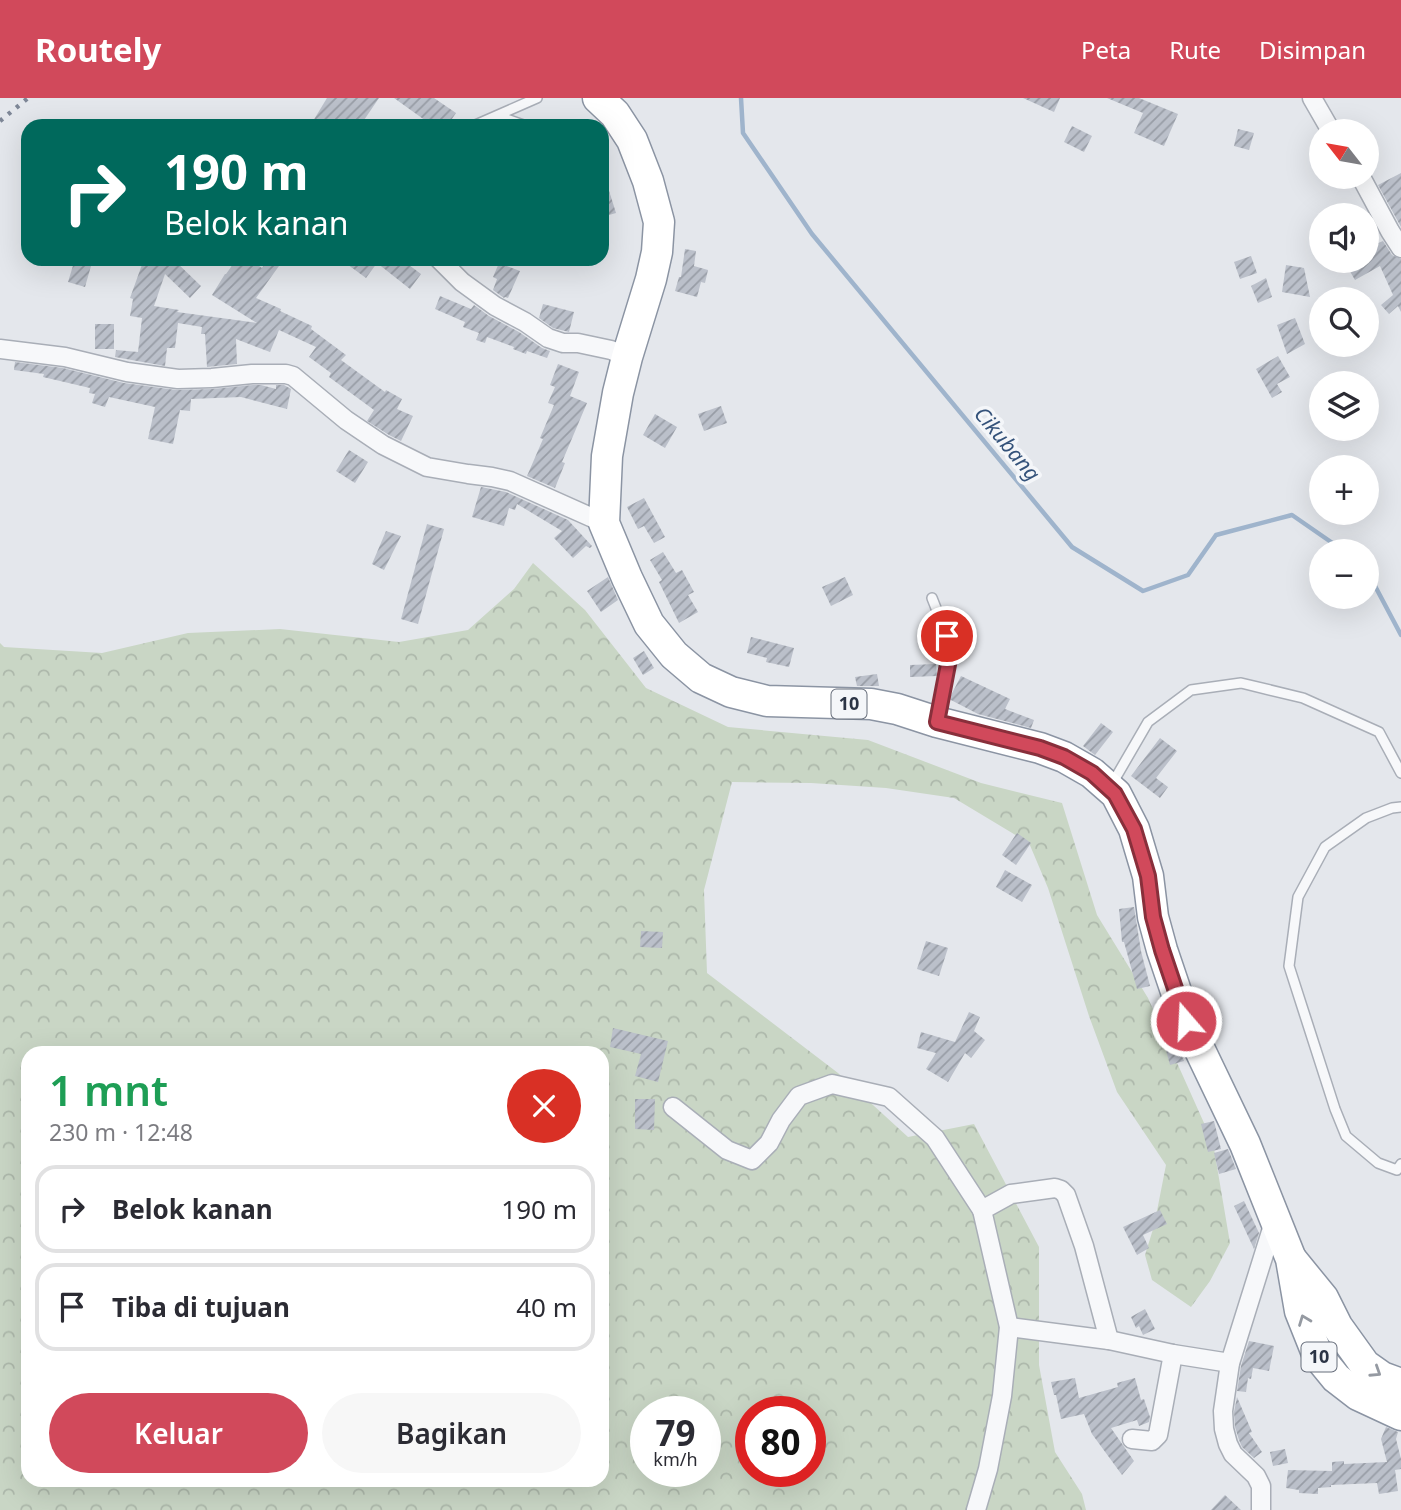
<!DOCTYPE html>
<html lang="id">
<head>
<meta charset="utf-8">
<style>
  :root { --surface:#fff; --page:#f7f7f7; --text:#2b2b33; --muted:#7c7c81; --line:#e1e1e2; --accent:#d1495b }
  body { margin:0; font-family:"Noto Sans",sans-serif; background:var(--page); color:var(--text); height:100vh; display:flex; flex-direction:column; font-size:26px; white-space:nowrap }
  * { box-sizing:border-box; margin:0 }
  p { font-size:23px; color:var(--muted) }
  .icon { flex:none; width:38px; height:38px; fill:none; stroke:currentColor; stroke-width:2; stroke-linecap:round; stroke-linejoin:round }
  .map { position:relative; flex:1; overflow:hidden }
  .sheet { position:absolute; left:21px; top:948px; width:588px; height:441px; display:flex; flex-direction:column; background:var(--surface); border-radius:21px; box-shadow:0 7px 28px #0002 }
  .sheet>* { flex:none }
  .top-card { position:absolute; left:21px; top:21px; width:588px; height:147px; border-radius:21px; box-shadow:0 7px 28px #0002; background:#00695c; color:#fff; overflow:hidden }
  .needle { width:46px; rotate:301deg }
  .fabs { position:absolute; left:1309px; top:21px; display:grid; gap:14px }
  .fabs a { display:grid; place-items:center; width:70px; height:70px; border-radius:50%; background:var(--surface); box-shadow:0 7px 28px #0002; font-size:35px }
  .speed { position:absolute; left:630px; top:1298px; display:flex; gap:14px; font-size:35px; font-weight:700; text-align:center }
  .speed>* { display:grid; place-content:center; width:91px; height:91px; border-radius:50%; background:var(--surface); box-shadow:0 7px 28px #0002; line-height:1 }
  .speed small { font-size:18px; font-weight:400 }
  .speed .limit { border:10px solid #d22; background:#fff; color:#111 }
  .pin { position:absolute; display:grid; place-items:center; width:60px; height:60px; color:#fff; margin:-30px; border:4px solid #fff; border-radius:50%; box-shadow:0 2px 7px #0007 }
  .me { position:absolute; width:77px; margin:-38px; rotate:341deg; stroke-linejoin:round; filter:drop-shadow(0 0 5px #0008) }
  .turn { display:flex; align-items:center; gap:24px; height:147px; padding:0 28px; font-size:32px }
  .turn .icon { width:91px; height:91px; stroke-width:2.5 }
  .turn b { display:block; font-size:49px; line-height:60px }
  .round { display:grid; place-items:center; flex:none; width:74px; height:74px; border-radius:37px; background:var(--page) }
  .overview { display:flex; align-items:center; justify-content:space-between; height:119px; padding:0 28px }
  h1 { font-size:42px; font-weight:600; line-height:52px; color:#1e9e55 }
  .primary-button { display:flex; gap:14px; margin-top:auto; padding:14px 28px }
  .primary-button a { flex:1; height:80px; border-radius:42px; background:var(--accent); color:#fff; font-size:28px; font-weight:600; line-height:80px; text-align:center }
  .primary-button a+a { background:var(--page); color:var(--text) }
  ul { padding:0; list-style:none }
  li { display:flex; align-items:center; gap:21px; height:88px; margin:0 14px 10px; padding:0 14px; border:4px solid var(--line); border-radius:21px }
  li div { flex:1 }
  li b { display:block; font-size:26px }
  li em { font-style:normal }
  header { display:flex; align-items:center; gap:42px; box-sizing:border-box; height:98px; padding:0 35px; background:var(--accent); color:#fff }
  header strong { font-size:33px }
  nav { display:flex; gap:38px; margin-inline-start:auto; font-size:24px }
  .map>svg:first-child { display:block }
</style>
</head>
<body>
<header>
<strong>Routely</strong>
<nav><a>Peta</a><a>Rute</a><a>Disimpan</a></nav>
</header>
<div class="map">
<svg width="1401" height="1412" viewBox="0 0 1401 1412">
  <defs>
    <pattern id="forest-crowns" width="20" height="18" patternUnits="userSpaceOnUse" patternTransform="scale(1.75)"><rect width="20" height="18" fill="#c9d6c5"/><path d="M2 6a3 3 0 1 1 6 0M12 15a3 3 0 1 1 6 0" fill="none" stroke="#adb8ab"/></pattern>
    <pattern id="building-hatch" width="6" height="6" patternUnits="userSpaceOnUse" patternTransform="scale(1.75)"><rect width="6" height="6" fill="#bbc0ca"/><path d="M-1 1l2-2M0 6l6-6M5 7l2-2" fill="none" stroke="#989da6"/></pattern>
  </defs>
  <rect width="100%" height="100%" fill="#e4e7ec"/>
  <path fill="url(#forest-crowns)" fill-rule="evenodd" d="M533,465l52,47 61,78 82,39 140,13 113,43 81,20 35,112 51,83 65,145 17,100 -20,38 -19,26 -39,-27 -7,-25 9,-29 12,-61 -49,-73 -28,-76 -41,-128 -19,-45 -75,-45 -68,-10 -75,-5 -79,-1 -28,108 3,83 131,100 70,64 66,-13 65,123v118l16,87 27,42 4,16h-1086v-867l4,4 98,6 86,-20 92,-4 119,13 69,-12 46,-41zM28,956h574v426h-574zM646,1314h59v60h-59zM751,1314h59v60h-59z"/>
  <g fill="none" stroke-linecap="round" stroke-linejoin="round">
    <g stroke="#9fb4cc" stroke-width="4.5">
      <path d="M741,0l2,35 69,101 260,313 71,44 45,-16 28,-40 76,-20 52,36"/>
      <path d="M1367,479l8,9 26,49"/>
    </g>
  </g>
  <g fill="url(#building-hatch)">
    <path d="M327,0h52l-19,28h-50z"/>
    <path d="M394,0h40l22,15 -9,13h-14z"/>
    <path d="M1023,0h37l-6,14z"/>
    <path d="M1107,0h32l39,16 -14,32 -30,-13 9,-20z"/>
    <path d="M1072,28l20,10 -8,16 -20,-10z"/>
    <path d="M1238,31l16,4 -5,17 -15,-4z"/>
    <path d="M1401,75v54l-23,-42z"/>
    <path d="M605,80l11,35 -14,4v-38z"/>
    <path d="M1383,143l9,14 9,4v53l-3,-6 -9,8 -8,-9 12,-10 -13,-29 -25,14 -11,-19h23v-13z"/>
    <path d="M685,151l11,2 -2,15 14,4 -3,13 -4,-1 -4,15 -22,-6 4,-14h2z"/>
    <path d="M1251,158l6,17 -17,6 -6,-17z"/>
    <path d="M75,161h18l-8,28 -17,-5z"/>
    <path d="M144,161h29l28,27 -11,12 -25,-24 -11,32 25,4 -2,2 80,11 -45,-28 13,-21h1l11,-15h12l13,9 6,-9h16l-28,39 25,11 -1,2 32,15 -1,3 35,26 -5,5 44,32 1,-2 16,9 -5,10 16,7 -12,25 -12,-6 -22,-14 7,-11 -45,-33 2,-4 -22,-16 7,-10 -37,-17 -9,22 -34,-13 1,25 -30,3 -2,-33h-4l1,-7 -24,-4 -3,25h-8l-2,18 -50,-9 1,-7 22,2 4,-34 -12,-2 3,-17 -3,-1z"/>
    <path d="M340,161h61l20,15 -11,15 -33,-26 -11,15z"/>
    <path d="M499,165l21,8 -12,27 -3,-1 -1,1 -11,-8 4,-11 -4,-2z"/>
    <path d="M1286,167l18,3 6,29 -28,-5z"/>
    <path d="M1266,180l6,19 -14,6 -7,-17z"/>
    <path d="M440,198l31,13 3,-4 15,11 30,16 23,16 8,3 -3,7 -20,-7 -1,3 -13,-5 1,-2 -27,-10 -2,6 -9,-3 3,-7 -16,-6 2,-5 -30,-13z"/>
    <path d="M543,206l31,8 -5,20 -16,-4 -14,-10z"/>
    <path d="M1295,220l10,26 -18,10 -10,-29z"/>
    <rect x="95" y="226" width="19" height="25"/>
    <path d="M1278,258l12,21 -13,7 5,8 -10,6 -16,-29z"/>
    <path d="M15,264l48,6 61,15 52,7 36,-1 41,-4h8l15,4v-4h8l7,4 -4,20 -46,-12 -50,2 -1,12 -10,-1 -7,34 -25,-5 7,-32 -46,-10 -4,10 -13,-4 3,-9 -6,-1 1,-5 -47,-11 1,-3 -30,-4z"/>
    <path d="M558,266l21,8 -9,24 17,7 -25,59 3,1 -10,25 -28,-12 16,-37 -3,-1 14,-33 -6,-2 7,-16 -5,-2z"/>
    <path d="M721,308l6,17 -23,8 -6,-17z"/>
    <path d="M655,316l22,13 -12,21 -22,-13z"/>
    <path d="M349,352l19,12 -13,21 -19,-12z"/>
    <path d="M481,389l25,5 62,28 24,26 -2,2 -4,-2 -13,12 -19,-20 8,-7 -45,-27 -2,6 -6,-2 -5,18 -32,-9z"/>
    <path d="M644,400l21,39 -11,6 -10,-17 -6,3 -11,-22z"/>
    <path d="M427,426l17,5 -26,95 -17,-5z"/>
    <path d="M386,433l15,5 -17,34 -12,-6z"/>
    <path d="M663,454l13,21 6,-3 12,22 -6,3 10,17 -19,11 -20,-41 3,-2 -12,-20z"/>
    <path d="M608,479l10,23 -17,12 -14,-21z"/>
    <path d="M845,479l8,18 -22,11 -9,-19z"/>
    <path d="M751,539l43,11 -5,19 -23,-5 1,-4 -20,-5z"/>
    <path d="M644,553l10,17 -11,7 -10,-17z"/>
    <path d="M936,566l1,12 -27,1v-12z"/>
    <path d="M877,576l2,12h-22l-2,-9z"/>
    <path d="M961,578l49,23 -5,10 29,11 -3,8 -53,-14 -29,-15z"/>
    <path d="M1101,625l12,9 -18,23 -12,-9z"/>
    <path d="M1160,640l17,13 -21,27 12,9 -8,11 -29,-22z"/>
    <path d="M1017,735l14,10 -15,22 -14,-10z"/>
    <path d="M1005,772l27,15 -10,17 -26,-15z"/>
    <path d="M1134,809l7,44 9,35 -13,3 -13,-47h-2l-3,-33z"/>
    <path d="M641,833l22,1 -1,16 -22,-1z"/>
    <path d="M926,843l22,7 -9,28 -22,-7z"/>
    <path d="M969,914l11,5 -6,14 11,9 -14,18 -6,-5 -17,29 -22,-13 10,-16 -19,-5 4,-16 34,10z"/>
    <path d="M613,930l55,13 -10,41 -23,-6 6,-22 -31,-7z"/>
    <path d="M1174,938l10,25 -14,4 -7,-26z"/>
    <path d="M635,1001h20l-1,31 -19,-1z"/>
    <path d="M1214,1023l7,28 -13,3 -7,-28z"/>
    <path d="M1228,1051l8,20 -17,5 -5,-21z"/>
    <path d="M1244,1103l15,32 -5,16 -20,-43z"/>
    <path d="M1160,1112l7,14 -24,11 6,13 -12,7 -14,-28z"/>
    <path d="M1145,1211l10,20 -12,6 -4,-9 -3,2 -5,-11z"/>
    <path d="M1249,1243l25,5 -5,25 -16,-3 -2,11 -3,-1 -2,14 -9,-1 4,-25z"/>
    <path d="M1075,1280l4,20 39,-11 -1,-4 18,-5 6,22 3,-1 6,18 -1,5 -10,4 -2,-6 -26,8 23,33 -12,14 -30,-41 -8,-20 -23,5 -5,-24h-2l-3,-13z"/>
    <path d="M1237,1299l15,35 -3,1 13,19 -8,6 -12,-11 -3,-7 -4,-13 -1,-15z"/>
    <path d="M1386,1329l12,5 -2,7 5,20v10l-6,1 3,21 -19,3 -2,-11 -46,2v2l-13,1v6l-19,-1v-3l-13,-2 2,-18 44,1v-9l12,-1v3l43,-2 -6,-23z"/>
    <path d="M1285,1351l3,14 -15,3 -3,-14z"/>
    <path d="M1225,1397l16,15h-30z"/>
  </g>
  <g fill="none" stroke-linecap="round" stroke-linejoin="round">
    <g stroke="#a9aeb7" stroke-width="12">
      <g id="service">
        <path d="M498,18l28,10"/>
        <path d="M473,28l64,-28"/>
        <path d="M932,500l15,38 3,19 -12,62"/>
        <path d="M1112,686l36,-62 43,-32 50,-7 62,15 76,34 22,41"/>
        <path d="M1401,709l-9,1 -26,10 -41,29 -27,50 -9,69 46,143 11,27 32,27 19,7 4,-6"/>
      </g>
    </g>
    <g stroke="#a9aeb7" stroke-width="21">
      <g id="minor">
        <path d="M1312,0l19,33"/>
        <path d="M1361,79l29,54 11,17"/>
        <path d="M439,161l23,23 33,24 30,16 23,16 15,5h15l33,7 16,7"/>
        <path d="M0,251l65,8 62,15 51,7 34,-1 40,-4h34l7,2 53,44 37,25 44,22 41,7 24,3 18,4 94,42"/>
        <path d="M673,1009l54,43 25,10 17,-17 12,-23 18,-24 33,-12 57,13 46,41 47,72"/>
        <path d="M1009,1229l100,13 64,14 57,9"/>
        <path d="M1132,1341l20,2 6,-6 15,-81"/>
        <path d="M976,1412l12,-41 14,-73 7,-69 -27,-117 29,-16 44,-6 6,2 5,5 18,51 25,94"/>
        <path d="M1261,1412v-24l-5,-10 -23,-22 -5,-10 -4,-15 -1,-18 7,-48 45,-144"/>
      </g>
    </g>
    <g stroke="#8b94a3" stroke-width="33">
      <g id="trunk">
        <path d="M598,0l17,16 17,26 16,41 11,41 -2,30 -6,27 -24,78 -9,36 -11,63 -3,67 23,55 22,46 25,31 27,23 30,14 36,9 104,3 26,5 40,13 103,26 24,9 28,16 24,21 18,35 14,47 5,41 9,33 24,71 59,123 46,115 9,52 18,45 18,22 22,17 43,20"/>
        <path d="M1292,1162l31,38 14,28 28,39 17,12 19,7"/>
      </g>
    </g>
    <use href="#service" stroke="#f7f8fa" stroke-width="9"/>
    <use href="#minor" stroke="#f7f8fa" stroke-width="18"/>
    <use href="#trunk" stroke="#fff" stroke-width="30"/>
    <path stroke="#7d8696" stroke-width="4.5" stroke-dasharray="3.5 7" stroke-linecap="butt" d="M0,23l28,-23"/>
  </g>
  <defs><path id="oneway-chevron" d="M-2-3.5L2.5 0L-2 3.5" fill="none" stroke-width="1.6" stroke-linecap="round" stroke-linejoin="round" transform="scale(1.75)"/></defs>
  <g stroke="#959aa2">
    <use href="#oneway-chevron" transform="translate(1304 1222) rotate(-111)"/>
    <use href="#oneway-chevron" transform="translate(1376 1274) rotate(33)"/>
  </g>
  <g fill="none" stroke-linecap="round" stroke-linejoin="round">
    <g stroke="#882f3b" stroke-width="18">
      <path id="route" d="M947,538l3,18 -13,68 103,26 24,9 28,16 23,21 19,35 14,47 5,41 9,33 24,71"/>
    </g>
    <use href="#route" stroke="#d1495b" stroke-width="12"/>
  </g>
  <g text-anchor="middle" stroke-width="7" stroke-linejoin="round" paint-order="stroke">
    <g fill="#f4f6f9" stroke="#676e7b" stroke-width="2">
      <rect x="831.5" y="591.5" width="35" height="29" rx="5"/>
      <rect x="1301.5" y="1244.5" width="35" height="29" rx="5"/>
    </g>
    <g font-size="18" font-weight="bold" fill="#2b3445">
      <text x="849" y="612">10</text>
      <text x="1319" y="1265">10</text>
    </g>
    <g font-size="21" font-style="italic" fill="#34527a" stroke="#f4f6f9">
      <text transform="translate(1007 346) rotate(50)" y="7">Cikubang</text>
    </g>
  </g>
</svg>
<div class="fabs">
<a><svg class="needle" viewBox="-14 -14 28 28"><path d="M0-13l5 13h-10z" fill="#e53935"/><path d="M0 13l5-13h-10z" fill="#7c7c81"/></svg></a>
<a><svg class="icon" aria-label="sound" viewBox="0 0 24 24"><path d="M4 9h4l5-4v14l-5-4H4zM17 9q2 3 0 6"/></svg></a>
<a><svg class="icon" aria-label="search" viewBox="0 0 24 24"><circle cx="10" cy="10" r="6"/><path d="M15 15l6 6"/></svg></a>
<a><svg class="icon" aria-label="layers" viewBox="0 0 24 24"><path d="M12 4l9 5-9 5-9-5zM3 14l9 5 9-5"/></svg></a>
<a>+</a>
<a>−</a>
</div>
<div class="speed"><div>79<small>km/h</small></div><div class="limit">80</div></div>
<div class="pin" style="left:947px;top:538px;background:#d93025"><svg class="icon" aria-label="arrive" viewBox="0 0 24 24"><path d="M6 21V4h12l-3 4 3 4H6"/></svg></div>
<svg class="me" style="left:1186px;top:923px" viewBox="-20 -20 40 40"><circle r="17" fill="#d1495b" stroke="#fff" stroke-width="3"/><path d="M0-11L8 9 0 5-8 9z" fill="#fff"/></svg>
<div class="top-card">
<div class="turn"><svg class="icon" aria-label="right" viewBox="0 0 24 24"><path d="M7 20v-9h11M14 6l5 5-5 5"/></svg><div><b>190 m</b>Belok kanan</div></div>
</div>
<section class="sheet">
<div class="overview"><div><h1>1 mnt</h1><p>230 m · 12:48</p></div><a class="round" style="background:#d93025;color:#fff"><svg class="icon" aria-label="close" viewBox="0 0 24 24"><path d="M6 6l12 12M18 6L6 18"/></svg></a></div>
<ul>
<li><svg class="icon" aria-label="right" viewBox="0 0 24 24"><path d="M7 20v-9h11M14 6l5 5-5 5"/></svg><div><b>Belok kanan</b></div><em>190 m</em></li>
<li><svg class="icon" aria-label="arrive" viewBox="0 0 24 24"><path d="M6 21V4h12l-3 4 3 4H6"/></svg><div><b>Tiba di tujuan</b></div><em>40 m</em></li>
</ul>
<div class="primary-button"><a>Keluar</a><a>Bagikan</a></div>
</section>
</div>
</body>
</html>
